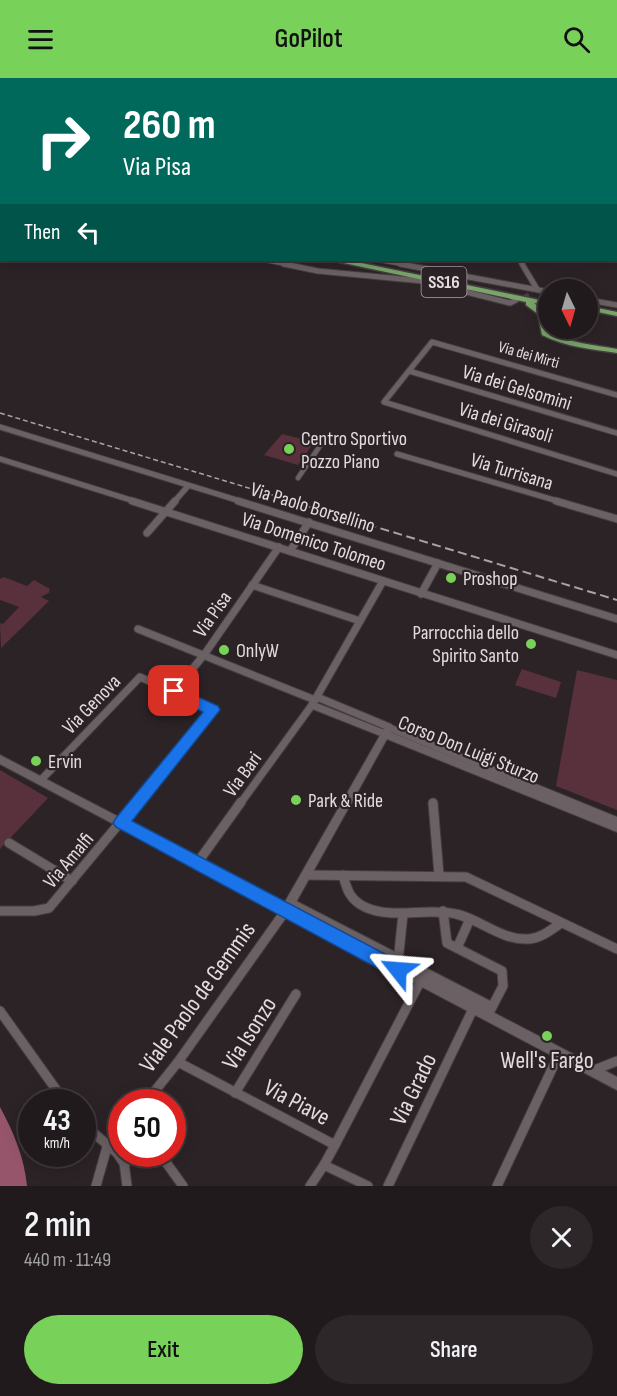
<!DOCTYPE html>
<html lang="en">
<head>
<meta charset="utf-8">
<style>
  :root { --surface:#211a1c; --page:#2d2729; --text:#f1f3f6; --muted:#a2a1a3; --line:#3e383b; --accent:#78d158 }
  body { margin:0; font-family:"Sofia Sans Condensed",sans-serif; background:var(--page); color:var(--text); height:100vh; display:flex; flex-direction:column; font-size:22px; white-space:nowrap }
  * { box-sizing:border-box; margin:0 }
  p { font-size:20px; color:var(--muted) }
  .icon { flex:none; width:33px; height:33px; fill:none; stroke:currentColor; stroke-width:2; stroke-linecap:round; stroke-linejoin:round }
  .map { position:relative; height:1108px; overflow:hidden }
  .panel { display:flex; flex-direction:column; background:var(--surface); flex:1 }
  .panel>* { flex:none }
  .banner { position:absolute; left:0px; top:0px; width:618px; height:183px; box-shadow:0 3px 15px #0003,0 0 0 2px var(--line); background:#00695c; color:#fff; overflow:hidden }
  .needle { width:39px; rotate:175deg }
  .fabs { position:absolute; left:538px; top:201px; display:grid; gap:12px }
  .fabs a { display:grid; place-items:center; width:60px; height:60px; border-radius:50%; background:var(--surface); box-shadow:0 3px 15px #0003,0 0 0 2px var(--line); font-size:30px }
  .speed { position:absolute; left:18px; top:1011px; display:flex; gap:12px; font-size:30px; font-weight:700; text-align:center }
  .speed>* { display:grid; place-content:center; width:78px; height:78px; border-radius:50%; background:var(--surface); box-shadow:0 3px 15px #0003,0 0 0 2px var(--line); line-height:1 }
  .speed small { font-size:15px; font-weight:400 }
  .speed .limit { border:9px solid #d22; background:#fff; color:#111 }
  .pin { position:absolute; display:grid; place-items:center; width:51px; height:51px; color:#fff; margin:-26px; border-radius:12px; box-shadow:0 3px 9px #0006 }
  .me { position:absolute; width:66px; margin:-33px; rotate:298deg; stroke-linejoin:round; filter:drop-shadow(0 0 4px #0008) }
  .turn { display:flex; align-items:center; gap:21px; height:126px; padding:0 24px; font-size:27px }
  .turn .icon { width:78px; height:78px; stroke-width:2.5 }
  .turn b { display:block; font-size:42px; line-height:51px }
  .then { display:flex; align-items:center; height:57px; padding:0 24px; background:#0003; gap:12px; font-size:22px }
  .round { display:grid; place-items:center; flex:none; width:63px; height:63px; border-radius:32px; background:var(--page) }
  .overview { display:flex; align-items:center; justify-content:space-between; height:102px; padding:0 24px }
  h1 { font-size:36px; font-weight:600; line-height:45px }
  .button { display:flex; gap:12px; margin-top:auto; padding:12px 24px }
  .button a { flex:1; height:69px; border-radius:36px; background:var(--accent); color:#111; font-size:24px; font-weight:600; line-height:69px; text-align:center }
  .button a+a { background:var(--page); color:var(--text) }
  header { display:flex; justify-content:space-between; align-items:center; height:78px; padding:0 24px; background:var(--accent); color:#111; font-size:27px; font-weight:600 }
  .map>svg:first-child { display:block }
</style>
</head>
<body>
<header><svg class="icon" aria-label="menu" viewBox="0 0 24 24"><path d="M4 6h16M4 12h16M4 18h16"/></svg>GoPilot<svg class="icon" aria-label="search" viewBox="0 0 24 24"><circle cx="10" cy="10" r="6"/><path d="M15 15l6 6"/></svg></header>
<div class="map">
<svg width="617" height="1108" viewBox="0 0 617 1108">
  <rect width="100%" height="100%" fill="#2c2326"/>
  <g fill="#58313d">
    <path d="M282,356l32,8 -16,23 -34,-10z"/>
    <path d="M4,499l23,9 7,-6 16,9 -1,2 1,1 -9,5 8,4 -48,47 -1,-25 3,1 16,-17 -19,-7v-21z"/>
    <path d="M522,591l39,13 -5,16 -41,-13z"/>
    <path d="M577,592l40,10v130l-61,-24z"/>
    <path d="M0,692l48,28 -48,51z"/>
  </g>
  <path fill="#97556b" d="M0,1029c14,26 24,50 27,79h-27z"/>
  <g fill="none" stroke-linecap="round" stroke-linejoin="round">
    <path stroke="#473f41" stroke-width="5" stroke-dasharray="5 3" stroke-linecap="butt" d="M517,222l15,-6"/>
    <g stroke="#453f40" stroke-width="6">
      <path id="pedestrian" d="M298,400l26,-38"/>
    </g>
    <g stroke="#453f40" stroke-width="6">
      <g id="minor-far3">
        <path d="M286,0l2,2"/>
        <path d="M515,0l3,2"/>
        <path d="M266,182l25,5"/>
        <path d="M380,182l28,5"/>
        <path d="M520,182l3,5"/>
      </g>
    </g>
    <g stroke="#453f40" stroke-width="7">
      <g id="minor-far2">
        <path d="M284,186l34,7 105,10 87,22 6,-3"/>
        <path d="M400,186l149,28"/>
        <path d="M522,186l15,25"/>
        <path d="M588,222l29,5"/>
        <path d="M409,293l208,62"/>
        <path d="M617,317l-185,-53 -48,60 233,72"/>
        <path d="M0,349l243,75"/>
        <path d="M397,376l164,48"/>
        <path d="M0,381l137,43"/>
        <path d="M174,424l14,-16"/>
      </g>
    </g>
    <g stroke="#453f40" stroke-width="9">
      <g id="minor-far1">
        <path d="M132,423l485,154"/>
        <path d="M238,423l379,118"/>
        <path d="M556,423l61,18"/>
        <path d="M147,455l28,-32"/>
        <path d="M290,473l19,-29"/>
        <path d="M252,507l108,36"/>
        <path d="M421,516l17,-31"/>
        <path d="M138,551l177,71"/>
        <path d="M174,613l30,-36 75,-108"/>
        <path d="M317,619l72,30"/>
        <path d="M312,627l73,29"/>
        <path d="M41,702l99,-103 73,33 -78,94"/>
        <path d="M240,726l72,-99 71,-124"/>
      </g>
    </g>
    <g stroke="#453f40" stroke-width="11">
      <g id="minor">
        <path d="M433,725l6,72"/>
        <path d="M9,765l63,38"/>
        <path d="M198,784l43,-60"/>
        <path d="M306,797l160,2 151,72"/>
        <path d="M343,797c4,15 7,25 22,32 27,13 62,0 91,7 24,5 46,27 73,25 12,-1 22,-9 32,-16"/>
        <path d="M290,825l202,104"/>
        <path d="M0,833h34l15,-3 88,-106"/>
        <path d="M443,833l4,32 55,28 1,15 -13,25"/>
        <path d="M457,870l13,-29"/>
        <path d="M398,884l5,-48"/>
        <path d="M0,933l65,91"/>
        <path d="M178,984l157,83 -11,20 44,21"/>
        <path d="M592,993l25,-10"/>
        <path d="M235,1015l61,-99"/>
        <path d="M146,1024l32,-40 108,-152"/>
        <path d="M82,1045l35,30 8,12"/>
        <path d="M335,1067l85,-163"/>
        <path d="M160,1076l23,32"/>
        <path d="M124,1084l3,24"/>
        <path d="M96,1108l11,-39 15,-19"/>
        <path d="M310,1108l14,-21"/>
        <path d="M388,1108l85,-177"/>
        <path d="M497,1108l62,-132"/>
      </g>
    </g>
    <g stroke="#453f40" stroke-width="2">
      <path id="tertiary" d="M389,646l228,93v15l-230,-93 -97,174 -4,2 -4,-2 -1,-3 1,-3 104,-182zM390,654h1l95,39z"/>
    </g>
    <g stroke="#453f40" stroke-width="2">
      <path id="secondary" d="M0,677l617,322v13l-617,-326z"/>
    </g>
    <g stroke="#453f40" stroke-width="3">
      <g id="trunk">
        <rect x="0" y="107" width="2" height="4"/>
        <path d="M336,182h11l202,42v4l-15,-3 12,10 3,19c21,11 45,13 68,17v4c-25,-4 -52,-6 -75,-18l-4,-21 -12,-9v-3l-187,-40z"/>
        <path d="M588,228l29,6v4l-29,-6z"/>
      </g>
    </g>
    <use href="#pedestrian" stroke="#6b6164" stroke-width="4.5"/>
    <use href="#minor-far3" stroke="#6b6164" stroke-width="4.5"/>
    <use href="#minor-far2" stroke="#6b6164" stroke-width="5"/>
    <use href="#minor-far1" stroke="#6b6164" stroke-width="7"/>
    <use href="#minor" stroke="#6b6164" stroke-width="9"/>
    <use href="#tertiary" fill="#6b6164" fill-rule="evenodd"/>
    <use href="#secondary" fill="#6b6164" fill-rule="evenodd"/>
    <use href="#trunk" fill="#7aa46a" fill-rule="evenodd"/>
    <path stroke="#a9a3a4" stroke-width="1.5" stroke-dasharray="5 3" stroke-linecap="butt" d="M0,335l295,89"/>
    <path stroke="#a9a3a4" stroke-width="2" stroke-dasharray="9 4.5" stroke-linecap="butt" d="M290,423l327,99"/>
  </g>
  <path fill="#1a73e8" stroke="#114b97" stroke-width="1.5" d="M174,608l44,20 2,4 -88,111 272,143 2,6 -2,6 -6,2 -6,-2 -276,-149 -3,-4 3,-5 87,-106 -34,-17 -2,-4 2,-4z"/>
  <g fill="#78d158" stroke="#2c2326" stroke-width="2">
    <circle cx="289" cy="371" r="6"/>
    <circle cx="451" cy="500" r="6"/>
    <circle cx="531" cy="566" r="6"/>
    <circle cx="224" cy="572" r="6"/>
    <circle cx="36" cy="683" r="6"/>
    <circle cx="296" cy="722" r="6"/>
    <circle cx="547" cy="958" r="6"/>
  </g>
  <g text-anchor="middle" stroke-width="4.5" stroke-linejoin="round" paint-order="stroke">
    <g font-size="16" fill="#e2dcdd" stroke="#2c2326">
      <text transform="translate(529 276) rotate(16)" y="6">Via dei Mirti</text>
    </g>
    <rect fill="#2c2326" stroke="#aba4a6" stroke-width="1.5" x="421.5" y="189" width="45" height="30" rx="4.5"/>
    <g font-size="18" font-weight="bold" fill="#e2dcdd">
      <text x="444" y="210">SS16</text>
    </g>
    <g font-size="20" fill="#e2dcdd" stroke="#2c2326">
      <text transform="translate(517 309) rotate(17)" y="7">Via dei Gelsomini</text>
      <text transform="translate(506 344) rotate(17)" y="7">Via dei Girasoli</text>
      <text transform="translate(512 393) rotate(17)" y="7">Via Turrisana</text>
      <text transform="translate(313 429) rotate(17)" y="7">Via Paolo Borsellino</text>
      <text transform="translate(314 463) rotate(18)" y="7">Via Domenico Tolomeo</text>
      <text transform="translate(212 536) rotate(-55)" y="7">Via Pisa</text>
      <text transform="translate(91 626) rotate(-46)" y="7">Via Genova</text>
      <text transform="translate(469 671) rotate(22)" y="7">Corso Don Luigi Sturzo</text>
      <text transform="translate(242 696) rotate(-54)" y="7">Via Bari</text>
      <text transform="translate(68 782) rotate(-50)" y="7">Via Amalfi</text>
    </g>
    <g font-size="20" fill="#e2dcdd" stroke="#2c2326" text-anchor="start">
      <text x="301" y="367">Centro Sportivo<tspan x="301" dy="23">Pozzo Piano</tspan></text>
      <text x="463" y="507">Proshop</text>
      <text x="519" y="561" text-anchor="end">Parrocchia dello<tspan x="519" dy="23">Spirito Santo</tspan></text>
      <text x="236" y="579">OnlyW</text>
      <text x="48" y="690">Ervin</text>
      <text x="308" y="729">Park &amp; Ride</text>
    </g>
    <g font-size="24" fill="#e2dcdd" stroke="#2c2326">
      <text transform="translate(197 919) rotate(-54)" y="8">Viale Paolo de Gemmis</text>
      <text transform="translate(249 955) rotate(-58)" y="8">Via Isonzo</text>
      <text transform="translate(413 1011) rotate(-64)" y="8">Via Grado</text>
      <text transform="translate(297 1024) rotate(28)" y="8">Via Piave</text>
    </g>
    <g font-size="24" fill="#e2dcdd" stroke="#2c2326">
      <text x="547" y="990">Well's Fargo</text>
    </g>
  </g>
</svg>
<div class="fabs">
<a><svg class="needle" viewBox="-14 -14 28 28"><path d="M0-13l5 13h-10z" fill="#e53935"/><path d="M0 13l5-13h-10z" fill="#a2a1a3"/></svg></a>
</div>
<div class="speed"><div>43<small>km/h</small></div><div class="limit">50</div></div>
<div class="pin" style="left:174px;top:613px;background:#d93025"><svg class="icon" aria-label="arrive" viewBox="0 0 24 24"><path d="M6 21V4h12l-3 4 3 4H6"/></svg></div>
<svg class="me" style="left:398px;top:892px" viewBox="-20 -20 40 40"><path d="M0-17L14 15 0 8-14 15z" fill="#1a73e8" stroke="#fff" stroke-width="4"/></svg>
<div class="banner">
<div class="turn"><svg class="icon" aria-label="right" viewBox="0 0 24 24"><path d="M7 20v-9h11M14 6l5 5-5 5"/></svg><div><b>260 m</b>Via Pisa</div></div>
<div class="then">Then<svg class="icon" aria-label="left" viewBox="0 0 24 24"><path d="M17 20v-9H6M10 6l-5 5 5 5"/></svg></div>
</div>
</div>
<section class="panel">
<div class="overview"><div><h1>2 min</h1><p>440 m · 11:49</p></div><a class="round"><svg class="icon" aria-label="close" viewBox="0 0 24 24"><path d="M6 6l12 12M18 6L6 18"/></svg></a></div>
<div class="button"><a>Exit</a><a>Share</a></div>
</section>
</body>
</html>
